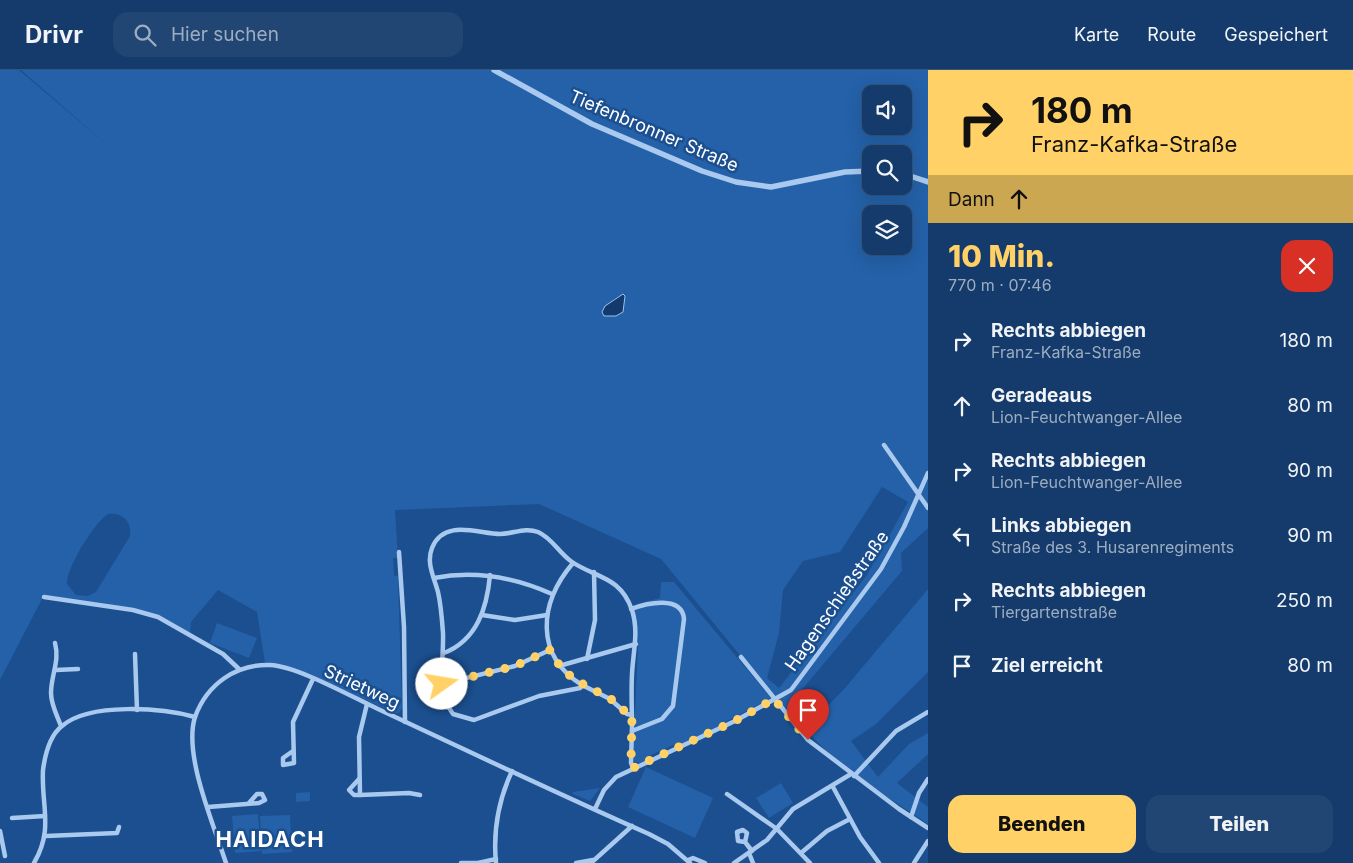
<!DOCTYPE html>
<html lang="de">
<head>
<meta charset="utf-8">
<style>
  :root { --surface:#143b6b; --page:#214673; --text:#f1f3f6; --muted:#9dadc1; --line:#33557e; --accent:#ffd166 }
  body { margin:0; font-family:Inter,sans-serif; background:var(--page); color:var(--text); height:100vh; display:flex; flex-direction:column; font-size:19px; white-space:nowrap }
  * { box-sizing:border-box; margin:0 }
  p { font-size:16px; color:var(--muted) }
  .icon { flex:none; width:28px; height:28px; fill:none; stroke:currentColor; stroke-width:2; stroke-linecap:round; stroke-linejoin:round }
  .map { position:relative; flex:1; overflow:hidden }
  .sheet { display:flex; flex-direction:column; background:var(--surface); width:425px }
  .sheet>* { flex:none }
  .guide { background:#ffd166; color:#111; overflow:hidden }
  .buttons { position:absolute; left:862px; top:15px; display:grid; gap:10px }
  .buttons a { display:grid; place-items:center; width:50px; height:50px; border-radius:10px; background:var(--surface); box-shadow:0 5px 20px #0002,0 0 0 1px var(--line); font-size:25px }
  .pin { position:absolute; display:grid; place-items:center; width:42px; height:42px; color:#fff; margin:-51px -21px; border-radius:50% 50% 50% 0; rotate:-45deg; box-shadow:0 0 5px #0007 }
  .pin .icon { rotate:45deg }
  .me { position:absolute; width:55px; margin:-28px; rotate:77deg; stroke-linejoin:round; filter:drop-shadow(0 0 4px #0008) }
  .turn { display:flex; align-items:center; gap:18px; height:105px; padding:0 20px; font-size:22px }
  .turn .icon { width:65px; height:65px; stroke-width:2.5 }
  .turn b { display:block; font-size:35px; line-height:42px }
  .then { display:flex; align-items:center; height:48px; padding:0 20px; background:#0003; gap:10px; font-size:19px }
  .round { display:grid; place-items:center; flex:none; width:52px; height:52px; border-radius:15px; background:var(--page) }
  .overview { display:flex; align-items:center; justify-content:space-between; height:85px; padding:0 20px }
  h1 { font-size:30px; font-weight:800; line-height:38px; color:var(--accent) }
  .action { display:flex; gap:10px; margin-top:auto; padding:10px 20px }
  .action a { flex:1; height:58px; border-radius:15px; background:var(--accent); color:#111; font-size:20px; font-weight:800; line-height:58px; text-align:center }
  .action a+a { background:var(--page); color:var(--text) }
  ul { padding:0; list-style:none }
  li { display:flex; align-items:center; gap:15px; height:65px; padding:0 20px }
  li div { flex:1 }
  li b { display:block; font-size:19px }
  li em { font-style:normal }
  header { display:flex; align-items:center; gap:30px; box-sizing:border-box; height:70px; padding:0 25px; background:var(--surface); border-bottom:1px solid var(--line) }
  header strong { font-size:24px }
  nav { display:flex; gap:28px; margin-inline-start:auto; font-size:18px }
  .search { width:350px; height:45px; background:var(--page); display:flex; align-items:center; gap:12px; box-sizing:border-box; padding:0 18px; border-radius:15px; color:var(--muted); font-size:19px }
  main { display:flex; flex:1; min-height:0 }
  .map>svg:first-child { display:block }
</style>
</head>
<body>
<header>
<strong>Drivr</strong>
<div class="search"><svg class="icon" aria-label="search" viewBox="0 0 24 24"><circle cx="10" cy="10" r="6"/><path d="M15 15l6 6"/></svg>Hier suchen</div>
<nav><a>Karte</a><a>Route</a><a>Gespeichert</a></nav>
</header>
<main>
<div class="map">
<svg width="928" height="793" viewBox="0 0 928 793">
  <rect width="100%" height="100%" fill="#1b4f8f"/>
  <g fill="#2461a8" fill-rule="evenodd">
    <path d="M0,0h19l94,80 -92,-80h907v458l-27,25 1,18 -103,122 21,21 25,-26 83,-99v83l-52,52 -25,17 27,36 31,-33 19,-11v21l-31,29 31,24v17l-50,-33 -49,-37 -54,-56 -114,-139 -122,-55 -144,6 3,48h-5l1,18h4l4,132 -3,5h-4l-81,-37 -49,-13 -8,-51 -39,-22 -27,32 -1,12 -42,-21 -105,-16 -43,83zM871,24h33v32h-33zM871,84h33v32h-33zM871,144h33v32h-33zM623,224l2,2 -2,6 1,8 -5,5 -7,1v-16zM882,417l26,15 -41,73 -88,113 -12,-10 12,-45 4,-43 20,-29 37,-9zM108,444c14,-2 24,7 22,22l-34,56 -8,4 -12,-1 -9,-11c-2,-14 29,-64 41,-70z"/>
    <path d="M661,512h13l97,116 -91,48 -2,-3 -29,13v3l-10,4 -5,-2 -1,-5 5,-110 -5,-41 27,-7z"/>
    <path d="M217,553l40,15 -8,20 -39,-15z"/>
    <path d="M646,697l67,31 -18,40 -67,-31z"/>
    <path d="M781,713l12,20 -24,15 -13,-20z"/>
    <path d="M600,718l-10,13 -17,-7v-2z"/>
    <path d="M310,722v9l-14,1v-9z"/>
    <path d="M258,744l3,37 -26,2 -3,-37z"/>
    <path d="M290,745l2,37 -30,2 -2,-38z"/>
  </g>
  <path fill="#123a6d" stroke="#9cc4f0" d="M623,224l2,2 -2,16 -7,4h-12l-2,-4 3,-6z"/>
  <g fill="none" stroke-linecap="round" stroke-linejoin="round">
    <g stroke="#a9c9ee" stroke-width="4.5">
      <path d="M884,375l44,63"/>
      <path d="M399,482l5,75 1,95"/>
      <path d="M573,493c-34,40 -39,92 9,122"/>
      <path d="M434,508c41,-8 80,-1 118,16"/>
      <path d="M44,527l89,13 25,7 65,37 16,15"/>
      <path d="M631,539c16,-6 51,-14 53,10l-11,87 -11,13 -30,12"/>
      <path d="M482,545l33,5 32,-5"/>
      <path d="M55,573c5,18 -4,32 -4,50 0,12 6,22 10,33"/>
      <path d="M444,583c33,-13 43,-45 46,-78"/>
      <path d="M135,584l2,56"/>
      <path d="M741,587l67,83 91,69 29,19"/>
      <path d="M587,589l8,-39 -1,-48"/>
      <path d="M559,596l77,-22"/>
      <path d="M56,600l22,-1"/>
      <path d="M442,614l73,-18 35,-16"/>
      <path d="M367,634l-8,33 1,58 49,-2 11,2"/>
      <path d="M632,645l-5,-1 -17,-15 -28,-14 -2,3 -41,8 -65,24 -21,-6c-17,-23 -9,-54 -10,-81 -1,-14 -2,-28 -5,-41 -4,-15 -12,-29 -6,-44 12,-30 47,-14 68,-14 13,0 25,-7 38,-2 14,6 21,21 34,30 24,16 48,14 60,48 7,22 1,42 0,64 -1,18 0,36 0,53l-1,36 2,5"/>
      <path d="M293,681l-10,7v7l11,-2 -1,-41 20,-43"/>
      <path d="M854,706l42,-45 32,-19"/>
      <path d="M359,709l-10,11 5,5h6"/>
      <path d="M833,717l27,50 19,26"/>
      <path d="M727,724l50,35 33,34"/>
      <path d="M208,737l51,-4 6,-3 -3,-6h-5l-8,9"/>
      <path d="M595,739l9,-19 12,-13 119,-56 56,-31 90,-121 23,-42 24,-54"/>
      <path d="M911,747l8,-24 9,-14"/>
      <path d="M12,748l33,-2"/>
      <path d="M0,761l5,25"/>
      <path d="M46,766l71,-3 2,-6"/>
      <path d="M745,772l2,-9 -4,-3 -6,2 1,9 7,1 7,9"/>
      <path d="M749,783l4,10"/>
      <path d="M801,783l26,-22 23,-12"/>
      <path d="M688,790l5,-2 12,5"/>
      <path d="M34,793c20,-34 7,-57 9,-93 2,-15 6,-34 19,-44 28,-24 100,-18 133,-9"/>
      <path d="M226,793c-12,-38 -43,-108 -31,-146 12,-33 41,-53 75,-52 27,1 82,32 108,44 90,42 180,85 271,125l19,10 22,19"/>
      <path d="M461,793h17"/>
      <path d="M478,793l18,-4"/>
      <path d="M496,793c-3,-31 3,-64 16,-92"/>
      <path d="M576,793l17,-3"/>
      <path d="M591,793l41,-37"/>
      <path d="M734,793l33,-23 26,-31 58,-35"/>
      <path d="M914,793l14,-22"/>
    </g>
    <g stroke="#a9c9ee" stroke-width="5.5">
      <path d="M494,0l98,54 110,47 34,11 35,5 74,-15 26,-1"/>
      <path d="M904,104l24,8"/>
    </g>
  </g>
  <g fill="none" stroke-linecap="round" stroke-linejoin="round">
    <path stroke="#ffd166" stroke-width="9" stroke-dasharray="0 16.2" d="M442,614l73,-18 35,-16c16,32 37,34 64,51 6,4 11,13 18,14l-1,47 2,6 102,-47 39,-22 34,41"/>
  </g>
  <g text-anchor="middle" stroke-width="5" stroke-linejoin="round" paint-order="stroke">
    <g font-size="18" fill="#fff" stroke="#1b4f8f">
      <text transform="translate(654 61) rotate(23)" y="6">Tiefenbronner Straße</text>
      <text transform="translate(837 531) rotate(-55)" y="6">Hagenschießstraße</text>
      <text transform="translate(362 617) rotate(25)" y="6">Strietweg</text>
    </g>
    <g font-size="22" font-weight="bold" letter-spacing="1" fill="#fff" stroke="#1b4f8f">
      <text x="270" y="777">HAIDACH</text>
    </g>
  </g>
</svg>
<div class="buttons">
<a><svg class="icon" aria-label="sound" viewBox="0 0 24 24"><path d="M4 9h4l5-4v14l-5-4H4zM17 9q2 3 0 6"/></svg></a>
<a><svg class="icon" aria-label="search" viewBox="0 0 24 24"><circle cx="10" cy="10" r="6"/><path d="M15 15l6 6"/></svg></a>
<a><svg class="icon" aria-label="layers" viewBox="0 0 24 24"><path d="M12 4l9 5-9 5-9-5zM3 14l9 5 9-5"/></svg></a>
</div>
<div class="pin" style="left:808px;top:670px;background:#d93025"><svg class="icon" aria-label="arrive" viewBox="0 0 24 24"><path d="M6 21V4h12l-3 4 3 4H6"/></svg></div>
<svg class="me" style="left:442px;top:614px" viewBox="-20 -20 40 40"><circle r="19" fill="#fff"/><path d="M0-13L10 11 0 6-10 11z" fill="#ffd166"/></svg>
</div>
<section class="sheet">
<div class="guide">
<div class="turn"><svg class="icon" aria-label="right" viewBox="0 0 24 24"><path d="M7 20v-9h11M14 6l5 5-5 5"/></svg><div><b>180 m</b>Franz-Kafka-Straße</div></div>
<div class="then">Dann<svg class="icon" aria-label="ahead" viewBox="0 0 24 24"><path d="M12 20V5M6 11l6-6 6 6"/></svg></div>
</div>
<div class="overview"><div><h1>10 Min.</h1><p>770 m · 07:46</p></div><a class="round" style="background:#d93025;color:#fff"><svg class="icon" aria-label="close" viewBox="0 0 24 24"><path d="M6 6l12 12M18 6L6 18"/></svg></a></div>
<ul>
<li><svg class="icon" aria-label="right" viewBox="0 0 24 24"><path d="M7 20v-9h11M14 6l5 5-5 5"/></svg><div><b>Rechts abbiegen</b><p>Franz-Kafka-Straße</p></div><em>180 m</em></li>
<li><svg class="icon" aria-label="ahead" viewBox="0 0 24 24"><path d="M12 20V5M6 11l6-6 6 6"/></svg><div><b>Geradeaus</b><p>Lion-Feuchtwanger-Allee</p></div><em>80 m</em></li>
<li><svg class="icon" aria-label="right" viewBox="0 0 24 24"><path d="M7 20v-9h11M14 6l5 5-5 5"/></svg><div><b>Rechts abbiegen</b><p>Lion-Feuchtwanger-Allee</p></div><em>90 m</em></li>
<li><svg class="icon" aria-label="left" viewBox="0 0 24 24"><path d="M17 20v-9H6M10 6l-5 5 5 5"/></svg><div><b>Links abbiegen</b><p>Straße des 3. Husarenregiments</p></div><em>90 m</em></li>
<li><svg class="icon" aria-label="right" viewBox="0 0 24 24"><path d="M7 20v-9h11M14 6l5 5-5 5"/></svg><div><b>Rechts abbiegen</b><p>Tiergartenstraße</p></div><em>250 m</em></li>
<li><svg class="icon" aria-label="arrive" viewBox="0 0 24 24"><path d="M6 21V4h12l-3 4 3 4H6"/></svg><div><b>Ziel erreicht</b></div><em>80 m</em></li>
</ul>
<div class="action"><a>Beenden</a><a>Teilen</a></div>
</section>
</main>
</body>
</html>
